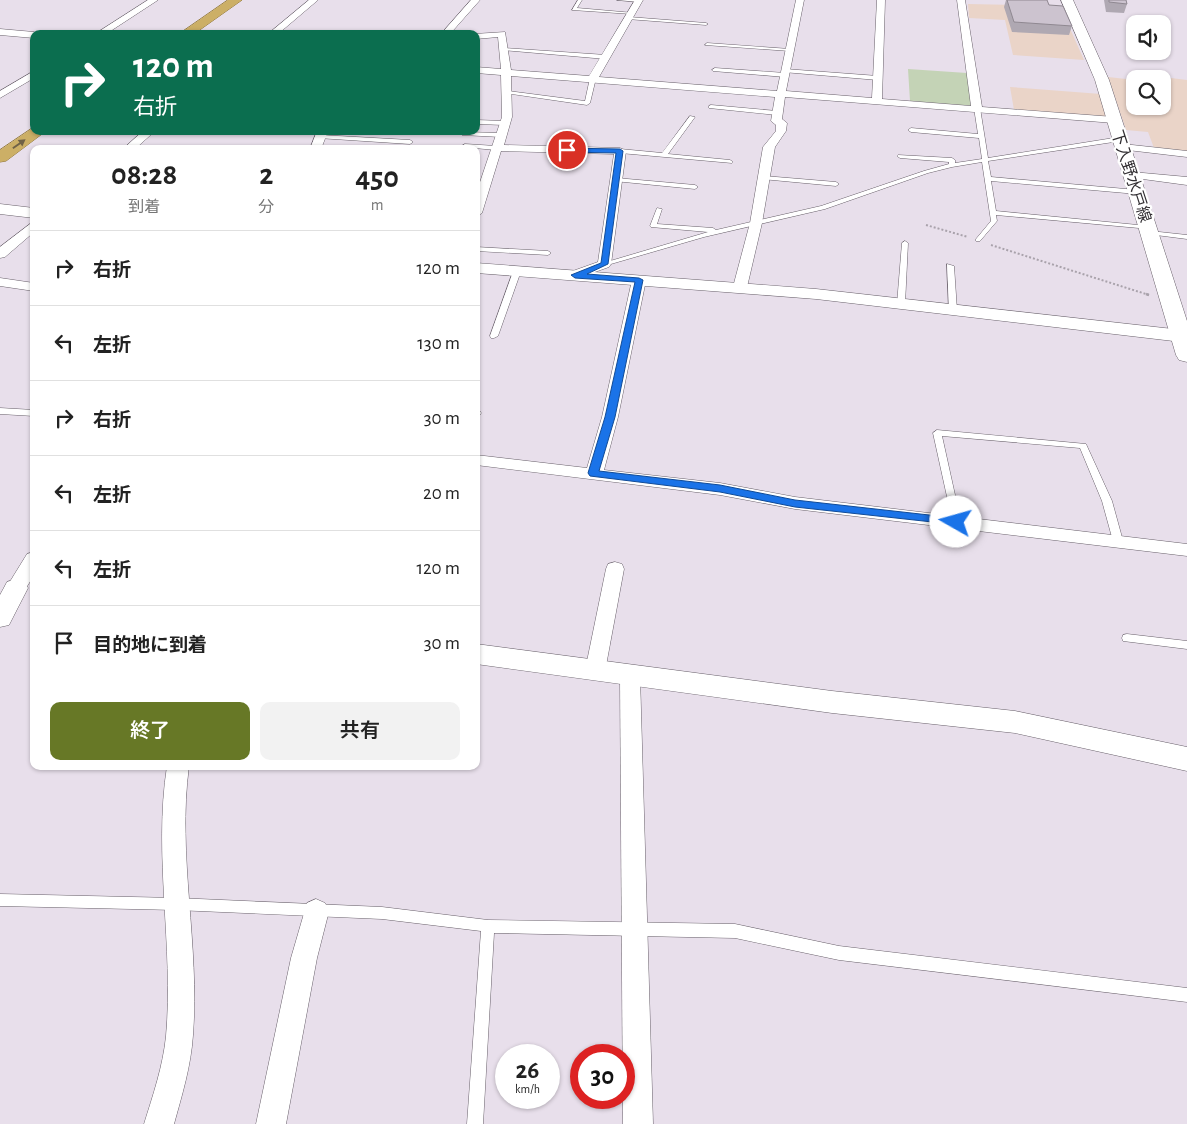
<!DOCTYPE html>
<html lang="ja">
<head>
<meta charset="utf-8">
<style>
  :root { --surface:#fff; --page:#f2f2f2; --text:#222; --muted:#767676; --line:#e0e0e0; --accent:#677826 }
  body { margin:0; font-family:"Alegreya Sans","Noto Sans JP",sans-serif; background:var(--page); color:var(--text); height:100vh; display:flex; flex-direction:column; font-size:19px; white-space:nowrap }
  * { box-sizing:border-box; margin:0 }
  p { font-size:16px; color:var(--muted) }
  .icon { flex:none; width:28px; height:28px; fill:none; stroke:currentColor; stroke-width:2; stroke-linecap:round; stroke-linejoin:round }
  .map { position:relative; flex:1; overflow:hidden }
  .panel { position:absolute; left:30px; top:145px; width:450px; height:625px; display:flex; flex-direction:column; background:var(--surface); border-radius:10px; box-shadow:0 1px 4px #0004 }
  .panel>* { flex:none }
  .guide { position:absolute; left:30px; top:30px; width:450px; height:105px; border-radius:10px; box-shadow:0 1px 4px #0004; background:#0b6e4f; color:#fff; overflow:hidden }
  .tools { position:absolute; left:1126px; top:15px; display:grid; gap:10px }
  .tools a { display:grid; place-items:center; width:45px; height:45px; border-radius:10px; background:var(--surface); box-shadow:0 1px 4px #0004; font-size:25px }
  .speed { position:absolute; left:495px; top:1044px; display:flex; gap:10px; font-size:25px; font-weight:700; text-align:center }
  .speed>* { display:grid; place-content:center; width:65px; height:65px; border-radius:50%; background:var(--surface); box-shadow:0 1px 4px #0004; line-height:1 }
  .speed small { font-size:12px; font-weight:400 }
  .speed .limit { border:8px solid #d22; background:#fff; color:#111 }
  .pin { position:absolute; display:grid; place-items:center; width:42px; height:42px; color:#fff; margin:-21px; border:2px solid #fff; border-radius:50%; box-shadow:0 1px 5px #0007 }
  .me { position:absolute; width:55px; margin:-28px; rotate:277deg; stroke-linejoin:round; filter:drop-shadow(0 0 4px #0008) }
  .turn { display:flex; align-items:center; gap:18px; height:105px; padding:0 20px; font-size:22px }
  .turn .icon { width:65px; height:65px; stroke-width:2.5 }
  .turn b { display:block; font-size:35px; line-height:42px }
  .eta { display:flex; justify-content:space-evenly; align-items:center; height:85px; text-align:center }
  .eta b { font-size:30px; font-weight:600; line-height:35px }
  .action { display:flex; gap:10px; margin-top:auto; padding:10px 20px }
  .action a { flex:1; height:58px; border-radius:10px; background:var(--accent); color:#fff; font-size:20px; font-weight:600; line-height:58px; text-align:center }
  .action a+a { background:var(--page); color:var(--text) }
  ul { padding:0; list-style:none }
  li { display:flex; align-items:center; gap:15px; height:75px; padding:0 20px; border-top:1px solid var(--line) }
  li div { flex:1 }
  li b { display:block; font-size:19px }
  li em { font-style:normal }
  .map>svg:first-child { display:block }
</style>
</head>
<body>
<div class="map">
<svg width="1187" height="1124" viewBox="0 0 1187 1124">
  <rect width="100%" height="100%" fill="#e8dfeb"/>
  <g fill="#ead4c8">
    <path d="M968,4l92,2 24,54 -71,-5 -8,-35 -36,-2z"/>
    <path d="M1108,77l27,3v26h27l1,-23 8,1v-6l16,2v72l-33,-4 -6,-16 -22,-2z"/>
    <path d="M1010,87l91,7 8,24 -95,-8z"/>
  </g>
  <path fill="#c4d3b6" d="M908,69l59,4 5,33 -62,-5z"/>
  <g fill="none" stroke-linecap="round" stroke-linejoin="round">
    <g stroke="#68606a" stroke-width="1">
      <g id="service">
        <path d="M578,0h4l-5,8 57,5 -2,1 -60,-4z"/>
        <path d="M617,0h23l1,1 -2,1z"/>
        <path d="M629,17l77,6 2,1 -2,1 -79,-6z"/>
        <path d="M707,43l83,6 2,1 -2,1 -85,-6z"/>
        <path d="M504,48l102,7 3,2 -3,2 -104,-9z"/>
        <path d="M715,68l70,5 3,2 -3,2 -72,-6 -1,-1z"/>
        <path d="M785,69l93,7 3,2 -3,2 -95,-8 -1,-1z"/>
        <path d="M593,76l3,2 -6,25 -3,2 -82,-12 3,-2 77,10 5,-23z"/>
        <path d="M711,105l66,6 3,2 -3,2 -68,-7v-2z"/>
        <path d="M977,106l3,2 8,50 132,-21 3,2 -3,2 -132,20 3,16 146,13 3,2 -3,2 -146,-13 5,30 152,15 3,2 -1,1 -154,-14 1,6 -17,20h-4v-2l15,-18 -9,-59 -30,5 -24,6 -103,36 -121,28 -100,29 -4,-2 108,-32 -57,-5 -1,-1 7,-18 5,1 -5,15 56,4 3,2 105,-24 103,-35 25,-7v-2l-49,-4 -3,-2 1,-1 54,3 3,2v3l27,-4 -3,-21 -68,-6 -3,-2 3,-2 67,6 -4,-26z"/>
        <path d="M690,116l5,1 -27,37 62,6 3,2 -1,1 -112,-10 -3,-2 3,-2 42,4z"/>
        <path d="M476,120l29,1 3,2 -3,2 -29,-1z"/>
        <path d="M464,132l37,1 3,2 -3,2 -39,-2v-2z"/>
        <path d="M320,135l90,5 3,2 -3,2 -92,-6 -1,-1z"/>
        <path d="M465,144l31,2 3,2 -3,2 -33,-3 -1,-1z"/>
        <path d="M764,176l72,6 3,2 -3,2 -74,-7v-2z"/>
        <path d="M616,178l79,7 3,2 -3,2 -81,-8v-2z"/>
        <path d="M1150,231l37,4v4l-39,-5 -1,-1z"/>
        <path d="M905,241l3,2 -3,61 -4,2 -4,-2 5,-61z"/>
        <path d="M476,247l72,4 3,2 -3,2 -72,-4z"/>
        <path d="M947,264l7,2 3,44 -4,2 -4,-2z"/>
        <path d="M514,269l7,2 -23,65 -4,2h-3l-1,-2z"/>
        <path d="M0,408l34,2v6l-34,-2z"/>
        <path d="M476,410l4,1 1,2 -1,2 -4,1z"/>
        <path d="M937,430l149,14 26,57 11,40 -2,2h-6l-2,-2 -11,-40 -22,-53 -138,-12 19,86 -2,2h-6l-20,-91z"/>
        <path d="M1127,634l60,7v8l-64,-8 -1,-3 1,-3z"/>
        <path d="M0,894l176,4 206,9 106,13 247,4 104,22 348,42v14l-348,-42 -104,-22 -241,-5 -11,191h-16l14,-193 -99,-12 -206,-9 -176,-4z"/>
      </g>
    </g>
    <g stroke="#68606a" stroke-width="1">
      <g id="minor">
        <path d="M148,0h10l-52,34h-11z"/>
        <path d="M309,0h9l-40,34h-10z"/>
        <path d="M471,0h9l-30,34h-9z"/>
        <path d="M635,0h8l-44,77 178,14 19,-91h8l-18,91 86,7 5,-98h8l-3,99 89,7 -14,-106h8l17,107 132,10 5,3 -5,3 -329,-26 -3,22 5,4 -1,8 -11,16 -13,76 -15,64 -7,4 -7,-4 17,-64 13,-76 13,-16v-6l-5,-4 4,-24 -264,-21 1,41 -8,28 116,3 6,3 -15,113 -2,3 -34,12 -7,-4 2,-3 28,-10 16,-108 -113,-3 -19,62 -6,4v-23l26,-77 -1,-42 -25,-2v-6l25,2 -3,-32 -22,2v-5h-2l31,-2 6,38 78,6z"/>
        <path d="M0,29l34,3 4,2h-4v4l-34,-3z"/>
        <path d="M34,71v7l-34,20v-7z"/>
        <path d="M143,131h12l-20,18h-12z"/>
        <path d="M317,131h11l-7,18h-11z"/>
        <path d="M1123,144l64,7v6l-68,-8v-4z"/>
        <path d="M1132,172l55,5v8l-59,-8v-4z"/>
        <path d="M34,221v11l-29,25 -5,1v-11z"/>
        <path d="M639,276l7,4 -28,137 -14,53 116,13 75,14 392,47v12l-392,-47 -75,-14 -244,-30v-10l111,13 15,-51 30,-137z"/>
        <path d="M0,278l34,5v8l-34,-5z"/>
        <path d="M34,552v23l-11,18 -7,2 -7,-2 -3,-5 21,-34z"/>
        <path d="M615,562l7,2 2,5 -19,102 -3,6 -7,2 -7,-2 -3,-6 21,-102 2,-5z"/>
        <path d="M630,668l7,2 3,6 13,448h-30l-3,-448 3,-6z"/>
        <path d="M167,766h22c-12,90 11,179 4,269 -2,31 -11,60 -19,89h-30c9,-29 19,-58 22,-88 8,-90 -13,-180 1,-270z"/>
        <path d="M316,899l9,4 4,8 -12,47 -31,166h-30l35,-166 16,-55z"/>
      </g>
    </g>
    <g stroke="#68606a" stroke-width="1">
      <g id="tertiary">
        <path d="M0,204l34,4v10l-34,-4z"/>
        <path d="M476,263l340,26 366,41 5,2v8l-5,2 -366,-43 -340,-26z"/>
        <path d="M16,579l9,3 3,6 -19,37 -9,2v-32l7,-13z"/>
        <path d="M476,644l356,47 183,20 172,36v24l-172,-38 -183,-20 -356,-49z"/>
      </g>
    </g>
    <g stroke="#68606a" stroke-width="1">
      <path id="secondary" d="M1061,0h12l36,80 78,241v41l-8,-2 -3,-5 -81,-275z"/>
    </g>
    <g stroke="#8e753b" stroke-width="1">
      <g id="trunk">
        <path d="M228,0h14l-48,34h-15z"/>
        <path d="M34,127v4h12l-40,30 -6,1v-12z"/>
      </g>
    </g>
    <g stroke="#a9a2ab" stroke-width="2" stroke-dasharray="2 2" stroke-linecap="butt">
      <path d="M926,225l42,12"/>
      <path d="M991,245l158,50"/>
    </g>
    <path stroke="#a9a2ab" stroke-width="2.5" stroke-dasharray="3 3" stroke-linecap="butt" d="M1146,294l3,1"/>
    <use href="#service" fill="#fff" fill-rule="evenodd"/>
    <use href="#minor" fill="#fff" fill-rule="evenodd"/>
    <use href="#tertiary" fill="#fff" fill-rule="evenodd"/>
    <use href="#secondary" fill="#fff" fill-rule="evenodd"/>
    <use href="#trunk" fill="#ccaf66" fill-rule="evenodd"/>
  </g>
  <g fill="#afa8b2">
    <path d="M1006,0h41l2,5 23,21 -3,9 -57,-3 -8,-25z"/>
    <path d="M1104,0h22l1,4 -3,9 -18,-1z"/>
  </g>
  <g fill="#ccc3cf" stroke="#8f8891">
    <path d="M1007,0h40l2,5 14,1 9,20 -58,-4z"/>
    <path d="M1109,0h17l1,4 -18,-2z"/>
  </g>
  <defs><path id="oneway-solid" d="M-6-.8H1V-3.2L6.5 0L1 3.2V.8H-6Z" transform="scale(1.25)"/></defs>
  <use fill="#706247" href="#oneway-solid" transform="translate(19 144) rotate(-35)"/>
  <path fill="#1a73e8" stroke="#114b97" d="M564,148l56,1 3,2 -15,113 -21,10 52,4 4,2 -28,137 -16,54 121,14 75,15 161,18 4,1v6l-165,-18 -75,-15 -130,-16 -2,-3 17,-56 30,-135 -60,-4 -4,-3 30,-12 15,-110 -49,-1z"/>
  <g text-anchor="middle" stroke-width="4.5" stroke-linejoin="round" paint-order="stroke">
    <g font-size="16" fill="#322f33" stroke="#fff">
      <text transform="translate(1132 176) rotate(72)" y="6">下入野水戸線</text>
    </g>
  </g>
</svg>
<div class="tools">
<a><svg class="icon" aria-label="sound" viewBox="0 0 24 24"><path d="M4 9h4l5-4v14l-5-4H4zM17 9q2 3 0 6"/></svg></a>
<a><svg class="icon" aria-label="search" viewBox="0 0 24 24"><circle cx="10" cy="10" r="6"/><path d="M15 15l6 6"/></svg></a>
</div>
<div class="speed"><div>26<small>km/h</small></div><div class="limit">30</div></div>
<div class="pin" style="left:567px;top:150px;background:#d93025"><svg class="icon" aria-label="arrive" viewBox="0 0 24 24"><path d="M6 21V4h12l-3 4 3 4H6"/></svg></div>
<svg class="me" style="left:956px;top:522px" viewBox="-20 -20 40 40"><circle r="19" fill="#fff"/><path d="M0-13L10 11 0 6-10 11z" fill="#1a73e8"/></svg>
<div class="guide">
<div class="turn"><svg class="icon" aria-label="right" viewBox="0 0 24 24"><path d="M7 20v-9h11M14 6l5 5-5 5"/></svg><div><b>120 m</b>右折</div></div>
</div>
<section class="panel">
<div class="eta">
<div><b>08:28</b><p>到着</p></div>
<div><b>2</b><p>分</p></div>
<div><b>450</b><p>m</p></div>
</div>
<ul>
<li><svg class="icon" aria-label="right" viewBox="0 0 24 24"><path d="M7 20v-9h11M14 6l5 5-5 5"/></svg><div><b>右折</b></div><em>120 m</em></li>
<li><svg class="icon" aria-label="left" viewBox="0 0 24 24"><path d="M17 20v-9H6M10 6l-5 5 5 5"/></svg><div><b>左折</b></div><em>130 m</em></li>
<li><svg class="icon" aria-label="right" viewBox="0 0 24 24"><path d="M7 20v-9h11M14 6l5 5-5 5"/></svg><div><b>右折</b></div><em>30 m</em></li>
<li><svg class="icon" aria-label="left" viewBox="0 0 24 24"><path d="M17 20v-9H6M10 6l-5 5 5 5"/></svg><div><b>左折</b></div><em>20 m</em></li>
<li><svg class="icon" aria-label="left" viewBox="0 0 24 24"><path d="M17 20v-9H6M10 6l-5 5 5 5"/></svg><div><b>左折</b></div><em>120 m</em></li>
<li><svg class="icon" aria-label="arrive" viewBox="0 0 24 24"><path d="M6 21V4h12l-3 4 3 4H6"/></svg><div><b>目的地に到着</b></div><em>30 m</em></li>
</ul>
<div class="action"><a>終了</a><a>共有</a></div>
</section>
</div>
</body>
</html>
